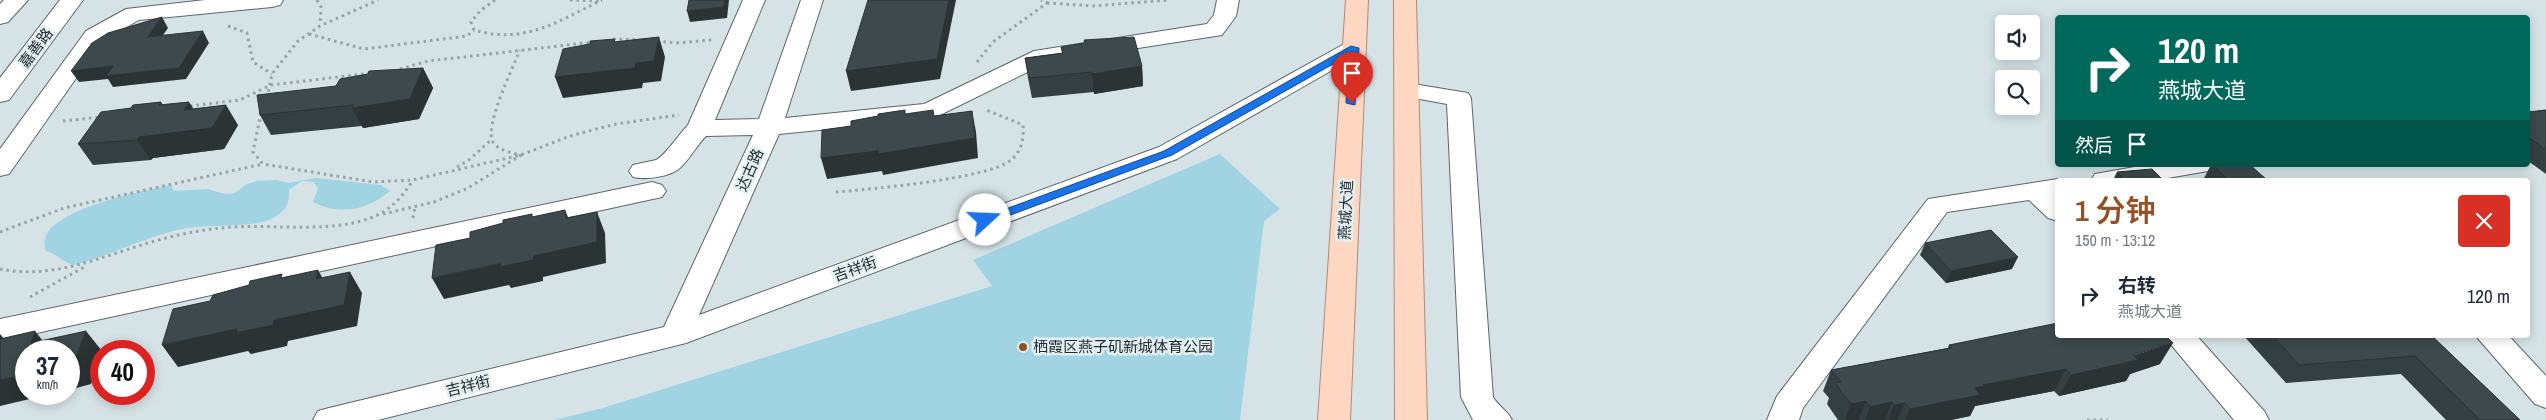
<!DOCTYPE html>
<html lang="zh">
<head>
<meta charset="utf-8">
<style>
  :root { --surface:#fff; --page:#f6f6f7; --text:#1f2937; --muted:#747a83; --accent:#955025 }
  body { margin:0; font-family:"Archivo Narrow","Noto Sans SC",sans-serif; background:var(--page); color:var(--text); height:100vh; display:flex; flex-direction:column; font-size:19px; white-space:nowrap }
  * { box-sizing:border-box; margin:0 }
  p { font-size:16px; color:var(--muted) }
  .icon { flex:none; width:28px; height:28px; fill:none; stroke:currentColor; stroke-width:2; stroke-linecap:round; stroke-linejoin:round }
  .map { position:relative; flex:1; overflow:hidden }
  .details { position:absolute; left:2055px; top:178px; width:475px; height:160px; display:flex; flex-direction:column; background:var(--surface); border-radius:5px; box-shadow:0 2px 12px #0003 }
  .details>* { flex:none }
  .top-card { position:absolute; left:2055px; top:15px; width:475px; height:152px; border-radius:5px; box-shadow:0 2px 12px #0003; background:#00695c; color:#fff; overflow:hidden }
  .controls { position:absolute; left:1995px; top:15px; display:grid; gap:10px }
  .controls a { display:grid; place-items:center; width:45px; height:45px; border-radius:5px; background:var(--surface); box-shadow:0 2px 12px #0003; font-size:25px }
  .speed { position:absolute; left:15px; top:340px; display:flex; gap:10px; font-size:25px; font-weight:700; text-align:center }
  .speed>* { display:grid; place-content:center; width:65px; height:65px; border-radius:50%; background:var(--surface); box-shadow:0 2px 12px #0003; line-height:1 }
  .speed small { font-size:12px; font-weight:400 }
  .speed .limit { border:8px solid #d22; background:#fff; color:#111 }
  .pin { position:absolute; display:grid; place-items:center; width:42px; height:42px; color:#fff; margin:-51px -21px; border-radius:50% 50% 50% 0; rotate:-45deg; box-shadow:0 0 5px #0007 }
  .pin .icon { rotate:45deg }
  .me { position:absolute; width:55px; margin:-28px; rotate:70deg; stroke-linejoin:round; filter:drop-shadow(0 0 4px #0008) }
  .turn { display:flex; align-items:center; gap:18px; height:105px; padding:0 20px; font-size:22px }
  .turn .icon { width:65px; height:65px; stroke-width:2.5 }
  .turn b { display:block; font-size:35px; line-height:42px }
  .then { display:flex; align-items:center; height:48px; padding:0 20px; background:#0003; gap:10px; font-size:19px }
  .round { display:grid; place-items:center; flex:none; width:52px; height:52px; border-radius:5px; background:var(--page) }
  .overview { display:flex; align-items:center; justify-content:space-between; height:85px; padding:0 20px }
  h1 { font-size:30px; font-weight:600; line-height:38px; color:var(--accent) }
  ul { padding:0; list-style:none }
  li { display:flex; align-items:center; gap:15px; height:65px; padding:0 20px }
  li div { flex:1 }
  li b { display:block; font-size:19px }
  li em { font-style:normal }
  .map>svg:first-child { display:block }
</style>
</head>
<body>
<div class="map">
<svg width="2546" height="420" viewBox="0 0 2546 420">
  <rect width="100%" height="100%" fill="#d5e3e7"/>
  <g fill="#a0d4e2">
    <path d="M1220,154l60,55 -16,12 -24,199h-686l49,-12 389,-122 -19,-26z"/>
    <path d="M316,178l65,7 9,6c-23,19 -50,25 -77,11l5,-14 -4,-6 -12,-1 -13,9c1,14 -4,23 -18,29 -19,9 -60,5 -84,9 -39,7 -74,27 -113,37 -12,-3 -17,-11 -28,-14 -16,-40 100,-60 125,-66l3,6 33,-2 18,5 10,-1 10,-8 12,-4 19,-1 13,3z"/>
  </g>
  <g fill="none" stroke-linecap="round" stroke-linejoin="round">
    <g stroke="#5b676b" stroke-width="2">
      <g id="minor">
        <path d="M4,0h24l-20,22 -8,2v-20z"/>
        <path d="M60,0h23l-74,100 -9,2v-24z"/>
        <path d="M205,0h78l-3,5 -8,2 -133,13 -37,21 -93,133 -9,2v-27l86,-118 40,-22z"/>
        <path d="M743,0h22l-50,120 44,-1 42,-119h22l-38,118 139,-14 110,-53 173,-27 7,-9 3,-15h22l-3,16 -14,19 -174,27 -110,54 -9,3 -150,15 -80,181 460,-168 187,-104 8,-2 8,2 4,5 -4,5 -185,106 -491,184 -308,77h-65l5,-9 11,-3 335,-81 89,-192 -47,1c-9,9 -15,21 -25,31 -10,10 -35,13 -48,10l-4,-6 4,-6c7,-2 16,-3 23,-5 10,-5 23,-26 32,-35z"/>
        <path d="M1407,83l61,10 3,5 22,299c6,10 14,13 19,23h-39l-12,-23 -14,-293 -49,-9 -3,-5 3,-5z"/>
        <path d="M2146,165h66l-4,6 -52,9h-65l4,-6z"/>
        <path d="M2058,179l6,1h-6v41l-10,-3 -19,-18 -82,12 -144,196 -4,12h-32l10,-24 151,-197z"/>
        <path d="M652,182l10,3 4,6 -4,6 -662,144v-22z"/>
        <path d="M2163,335h33l68,76 5,9h-35z"/>
        <path d="M2475,335h33l38,41v32l-11,-4z"/>
      </g>
    </g>
    <g stroke="#b08973" stroke-width="2">
      <g id="major">
        <path d="M1346,0h22l-18,420h-32z"/>
        <path d="M1394,0h22l11,420h-32z"/>
      </g>
    </g>
    <g stroke="#97a2a6" stroke-width="3" stroke-dasharray="2.5 4" stroke-linecap="butt">
      <path d="M317,0l4,7 -1,18"/>
      <path d="M495,0l-15,11 -9,11 3,8c51,15 84,-9 128,-30"/>
      <path d="M570,0l29,1"/>
      <path d="M1047,3l46,3 77,-6"/>
      <path d="M228,26l19,7 6,29 19,12"/>
      <path d="M309,34l55,15 103,-13 7,-6"/>
      <path d="M613,39l28,1"/>
      <path d="M657,41l19,2 35,-3"/>
      <path d="M977,62l16,-20 54,-39 -6,-3"/>
      <path d="M400,69l28,-8 166,-19"/>
      <path d="M267,98l5,-24 26,-33 22,-15 58,-26"/>
      <path d="M190,106l50,-6 31,-15 101,-12"/>
      <path d="M261,113l-8,39 10,12 110,18 40,-2 108,-25 49,-19 46,-12 63,-9"/>
      <path d="M63,121l39,-4"/>
      <path d="M457,167l12,-7 23,-21"/>
      <path d="M836,192c35,-3 152,-13 175,-32 11,-9 13,-22 12,-35l-39,-16"/>
      <path d="M383,214l51,-12 34,-14 53,-33c-9,-2 -22,-4 -28,-13 -9,-16 20,-74 27,-92"/>
      <path d="M413,218l2,-12"/>
      <path d="M0,232l64,-24 199,-44"/>
      <path d="M0,269c47,9 85,-6 129,-20 30,-10 61,-18 92,-21 46,-5 95,5 140,-7 24,-6 39,-20 52,-41"/>
      <path d="M30,297l56,-31"/>
      <path d="M2087,420h21"/>
    </g>
    <use href="#minor" fill="#fff" fill-rule="evenodd"/>
    <use href="#major" fill="#fdd7c2" fill-rule="evenodd"/>
  </g>
  <g fill="#343f41">
    <path d="M1061,47l81,19 1,20 -49,8v-2l-62,6 -4,-20 -3,-20 37,-5z"/>
    <path d="M423,68l10,20 -14,31 -56,9 -1,-2 -91,9 -11,-20z"/>
    <path d="M161,102l2,3 31,4 44,16 -14,24 -71,9 -2,2 -58,5 -15,-21 53,-36z"/>
    <path d="M2546,110v64l-18,-13v-49z"/>
    <path d="M2211,165h39l17,15h-64z"/>
    <path d="M2117,172l46,8h-50z"/>
    <path d="M1925,243l87,26 -66,14 -26,-28z"/>
    <path d="M2243,335h188l89,85h-74l-45,-46 -115,9z"/>
    <path d="M1949,345l211,19 -30,10 -4,7 -67,15 -5,-5 -79,15 -5,10 -19,4h-113l-11,-16 2,-6 -6,-7 8,-21 117,-22z"/>
  </g>
  <g fill="#2b3335">
    <path d="M725,0h4l-2,18 -37,4 -3,-11z"/>
    <path d="M949,0h7l-16,79 -89,12 -5,-20z"/>
    <path d="M162,17l6,11 -14,20 -7,-11z"/>
    <path d="M203,31l6,12 -23,36 -73,8 -5,-8 -29,3 -8,-11z"/>
    <path d="M659,37l6,20 -4,24 -18,2 -1,5 -79,10 -8,-21 81,-14z"/>
    <path d="M1142,66l1,20 -49,8 -2,-20z"/>
    <path d="M423,68l10,20 -14,31 -56,9 -11,-20z"/>
    <path d="M189,102l13,20 -18,-12z"/>
    <path d="M226,105l12,20 -14,24 -71,9 -2,2 -14,-20 2,-3z"/>
    <path d="M972,111l4,21 2,26 -95,17 -1,-4 -55,8 -6,-21z"/>
    <path d="M565,210l9,21 -8,-13z"/>
    <path d="M597,212l8,21 1,30 -63,14v4l-32,7 -2,-3 -65,14 -12,-21 102,-22z"/>
    <path d="M2018,257l-6,12 -66,14 5,-12z"/>
    <path d="M318,270l12,21 -14,-12z"/>
    <path d="M350,272l12,21 -5,33 -69,15 -1,5 -36,8 -3,-3 -70,16 -16,-22 112,-25z"/>
    <path d="M35,331l16,20 -20,-8z"/>
    <path d="M86,331l16,20 -1,4 -10,29 -22,6v-26z"/>
    <path d="M0,334l18,21 -18,-13z"/>
    <path d="M2173,343l-13,21 -30,10 -4,7 -67,15 12,-21z"/>
    <path d="M2066,369l-12,22 -79,15 -5,10 -19,4h-46l5,-11 65,-21 8,-3z"/>
    <path d="M26,374v20h25l-51,12v-26z"/>
    <path d="M1866,401l-8,19h-13l6,-16z"/>
    <path d="M1892,402l-7,18h-20l5,-13z"/>
    <path d="M1905,403l-8,17h-9l6,-15z"/>
  </g>
  <g fill="#3d494c" stroke="#2b3335">
    <path d="M689,0h36l-1,7 -37,4z"/>
    <path d="M868,0h81l-12,59 -91,12z"/>
    <path d="M162,17l-15,20 56,-6 -24,37 -73,8 7,-10 -42,5 21,-28 16,-10z"/>
    <path d="M659,37l-5,24 -18,2 -1,5 -80,9 8,-28 27,-5v-3l25,-2 -1,3z"/>
    <path d="M1134,37l8,29 -50,8v-2l-63,6 -4,-20 38,-5 -2,-6 24,-4 -1,-3z"/>
    <path d="M423,68l-13,31 -58,9 2,-3 -94,10 -3,-20 79,-9 4,-7 28,-5 1,-3z"/>
    <path d="M161,102l-2,3 30,-3 -5,8 42,-5 -14,23 -73,9 -2,3 -59,4 23,-32 30,-4 2,-3z"/>
    <path d="M905,110v4l28,-4 1,6 38,-5 3,27 -97,16v-3l-57,7 1,-28 29,-4v-5l27,-5v-2z"/>
    <path d="M2546,110v40l-18,-13v-25z"/>
    <path d="M2213,165h37l17,15h-41h2z"/>
    <path d="M2152,169l11,11h-38l-8,-8z"/>
    <path d="M565,210l1,8 31,-6v30l-63,14 -1,4 -33,7 1,-4 -69,15 4,-33 34,-7v-6l33,-9v-3l29,-6v3z"/>
    <path d="M1991,230l27,27 -67,14 -26,-28z"/>
    <path d="M318,270l-2,9 34,-7 -6,33 -70,15 -1,5 -37,8 1,-4 -75,16 11,-36 37,-8 3,-6 36,-10 1,-4 32,-7 -1,4z"/>
    <path d="M2058,323v12h107l8,8 -40,12 5,5 -67,15 -5,-6 -83,16 2,1 -10,2 5,7 -70,14 -5,-6 -11,2 -2,-3 -22,5 -4,-6 -15,3 -16,-21 6,-1 -10,-12 120,-22 -2,-3z"/>
    <path d="M35,331l-4,12 55,-12 -12,32 -5,1v-13h-43v23l-26,6v-41z"/>
    <path d="M2272,335h159l89,85h-40l-65,-64 -116,9z"/>
  </g>
  <path fill="#1a73e8" stroke="#114b97" d="M1351,46l8,2 -4,57 -9,-2 3,-48 -177,100 -183,68 -4,1 -5,-4 1,-2 183,-67z"/>
  <circle fill="#955025" stroke="#e2f0f4" stroke-width="2" cx="1023" cy="347" r="5"/>
  <g text-anchor="middle" stroke-width="5" stroke-linejoin="round" paint-order="stroke">
    <g font-size="15" fill="#252a2c" stroke="#e2f0f4">
      <text transform="translate(36 48) rotate(-53)" y="5">嘉善路</text>
      <text transform="translate(750 170) rotate(-66)" y="5">达古路</text>
      <text transform="translate(1346 210) rotate(-87)" y="5">燕城大道</text>
      <text transform="translate(855 269) rotate(-20)" y="5">吉祥街</text>
      <text transform="translate(468 386) rotate(-14)" y="5">吉祥街</text>
    </g>
    <g font-size="15" fill="#252a2c" stroke="#e2f0f4" text-anchor="start">
      <text x="1033" y="352">栖霞区燕子矶新城体育公园</text>
    </g>
  </g>
</svg>
<div class="controls">
<a><svg class="icon" aria-label="sound" viewBox="0 0 24 24"><path d="M4 9h4l5-4v14l-5-4H4zM17 9q2 3 0 6"/></svg></a>
<a><svg class="icon" aria-label="search" viewBox="0 0 24 24"><circle cx="10" cy="10" r="6"/><path d="M15 15l6 6"/></svg></a>
</div>
<div class="speed"><div>37<small>km/h</small></div><div class="limit">40</div></div>
<div class="pin" style="left:1352px;top:103px;background:#d93025"><svg class="icon" aria-label="arrive" viewBox="0 0 24 24"><path d="M6 21V4h12l-3 4 3 4H6"/></svg></div>
<svg class="me" style="left:985px;top:220px" viewBox="-20 -20 40 40"><circle r="19" fill="#fff"/><path d="M0-13L10 11 0 6-10 11z" fill="#1a73e8"/></svg>
<div class="top-card">
<div class="turn"><svg class="icon" aria-label="right" viewBox="0 0 24 24"><path d="M7 20v-9h11M14 6l5 5-5 5"/></svg><div><b>120 m</b>燕城大道</div></div>
<div class="then">然后<svg class="icon" aria-label="arrive" viewBox="0 0 24 24"><path d="M6 21V4h12l-3 4 3 4H6"/></svg></div>
</div>
<section class="details">
<div class="overview"><div><h1>1 分钟</h1><p>150 m · 13:12</p></div><a class="round" style="background:#d93025;color:#fff"><svg class="icon" aria-label="close" viewBox="0 0 24 24"><path d="M6 6l12 12M18 6L6 18"/></svg></a></div>
<ul>
<li><svg class="icon" aria-label="right" viewBox="0 0 24 24"><path d="M7 20v-9h11M14 6l5 5-5 5"/></svg><div><b>右转</b><p>燕城大道</p></div><em>120 m</em></li>
</ul>
</section>
</div>
</body>
</html>
